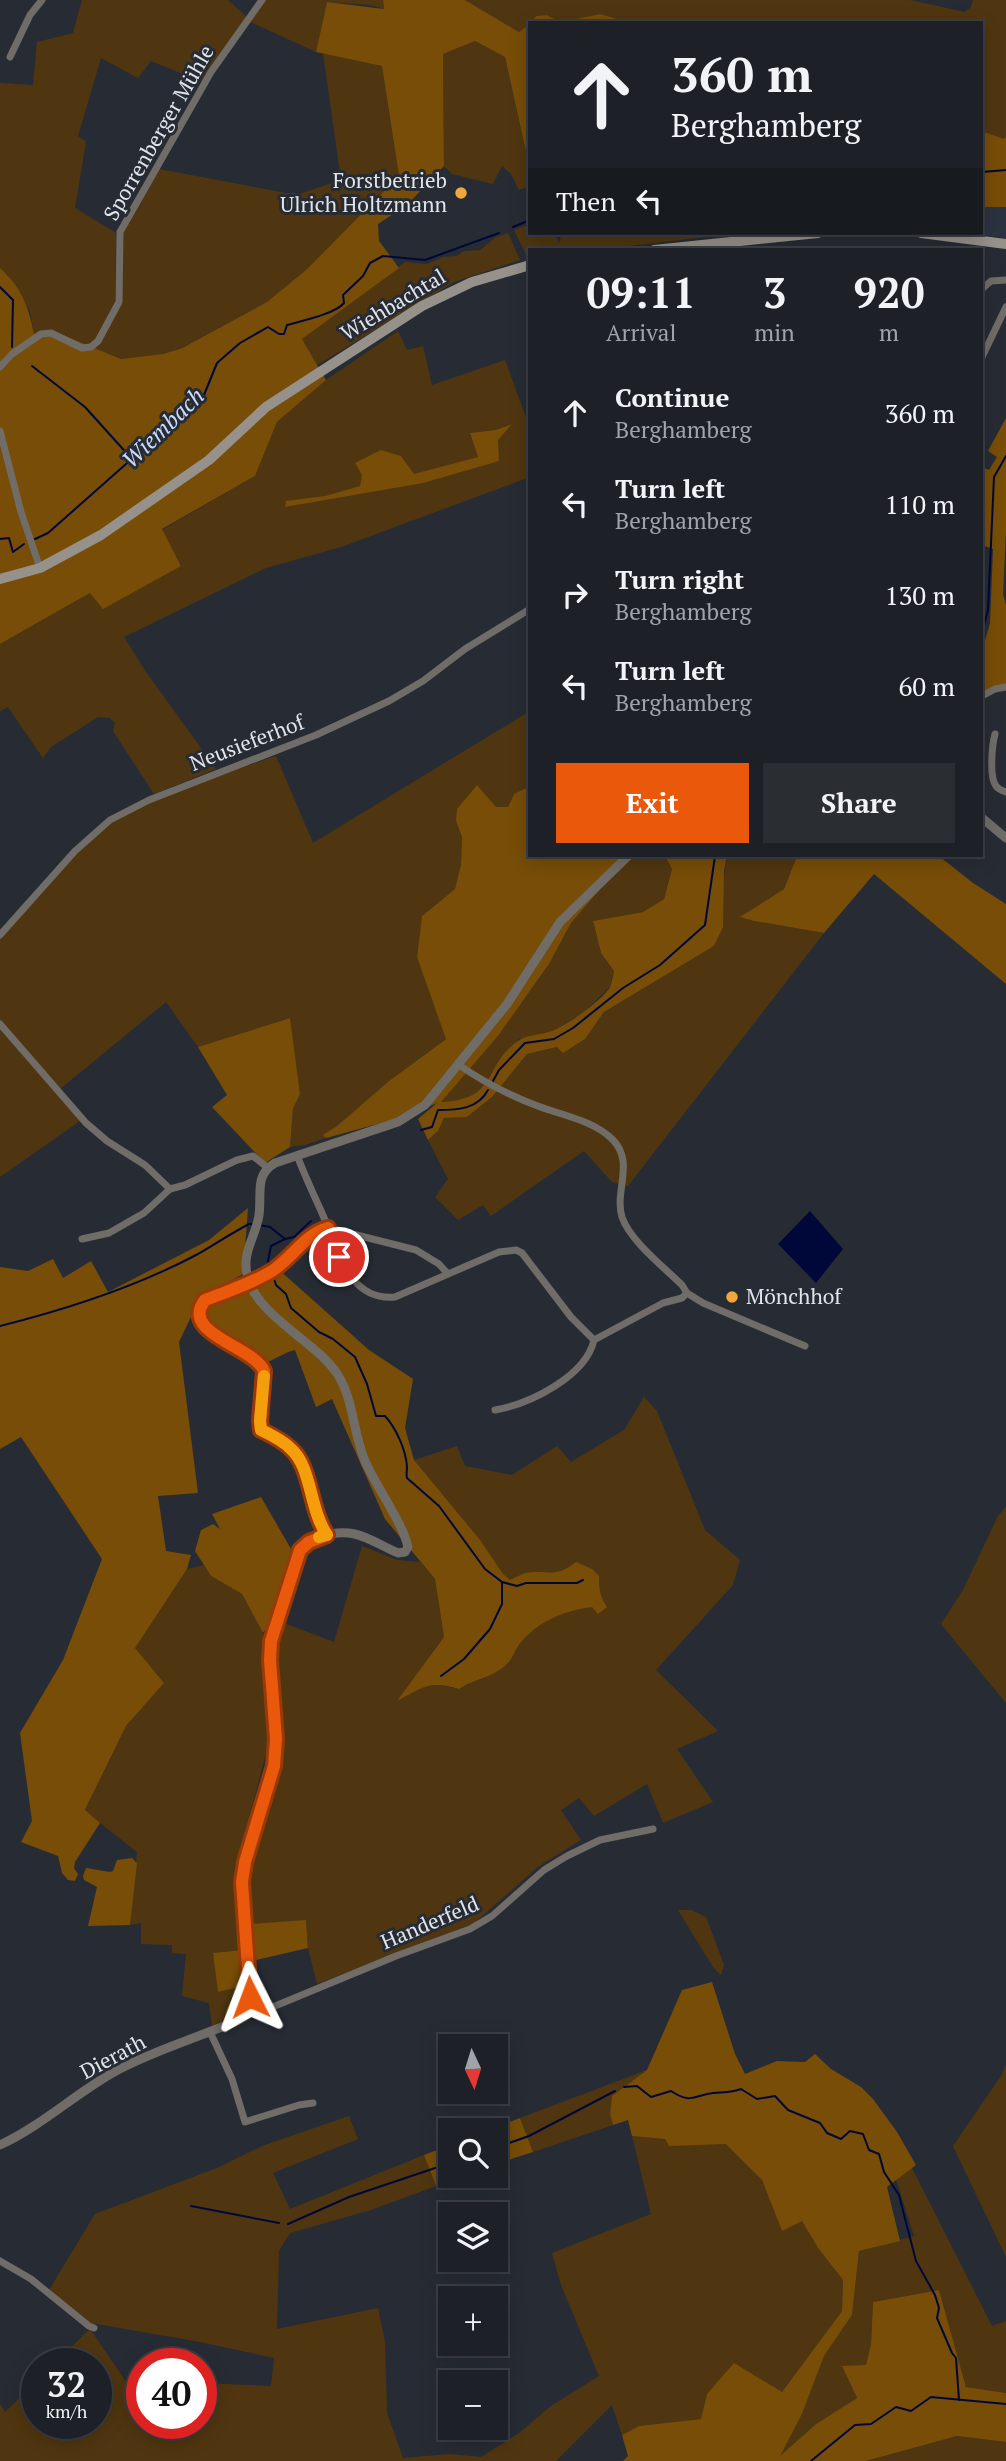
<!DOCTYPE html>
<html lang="en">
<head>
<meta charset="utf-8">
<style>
  :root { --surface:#1d2127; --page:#2a2e33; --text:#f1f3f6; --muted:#a0a3a7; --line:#3b3e44; --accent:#ea580c }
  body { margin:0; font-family:"PT Serif",serif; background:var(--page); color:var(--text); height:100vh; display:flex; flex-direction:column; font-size:26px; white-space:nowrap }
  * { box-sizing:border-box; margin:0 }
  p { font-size:23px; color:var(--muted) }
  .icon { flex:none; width:38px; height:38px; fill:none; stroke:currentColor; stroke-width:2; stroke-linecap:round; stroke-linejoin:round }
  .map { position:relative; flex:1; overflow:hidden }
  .details { position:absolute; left:528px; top:248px; width:455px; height:609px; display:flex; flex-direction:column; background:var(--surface); border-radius:0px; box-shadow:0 4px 18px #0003,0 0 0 2px var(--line) }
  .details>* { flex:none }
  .banner { position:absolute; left:528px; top:21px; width:455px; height:214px; border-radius:0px; box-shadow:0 4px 18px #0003,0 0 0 2px var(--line); background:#1d2127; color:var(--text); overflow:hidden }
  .needle { width:46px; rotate:176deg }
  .fabs { position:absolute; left:438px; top:2034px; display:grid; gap:14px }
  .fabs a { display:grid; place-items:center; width:70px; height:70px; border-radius:0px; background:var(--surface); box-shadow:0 4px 18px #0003,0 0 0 2px var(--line); font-size:35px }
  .speed { position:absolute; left:21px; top:2348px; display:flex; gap:14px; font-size:35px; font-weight:700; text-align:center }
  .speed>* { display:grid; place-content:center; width:91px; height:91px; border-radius:50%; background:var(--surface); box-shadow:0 4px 18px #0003,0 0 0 2px var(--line); line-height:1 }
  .speed small { font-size:18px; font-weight:400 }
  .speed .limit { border:10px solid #d22; background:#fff; color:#111 }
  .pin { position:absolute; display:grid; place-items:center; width:60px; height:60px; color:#fff; margin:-30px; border:4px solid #fff; border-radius:50%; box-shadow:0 2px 7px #0007 }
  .me { position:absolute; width:77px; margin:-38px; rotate:357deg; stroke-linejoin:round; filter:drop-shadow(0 0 5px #0008) }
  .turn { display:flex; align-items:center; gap:24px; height:147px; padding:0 28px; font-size:32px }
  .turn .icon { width:91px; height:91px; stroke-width:2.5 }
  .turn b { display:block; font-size:49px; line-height:60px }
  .then { display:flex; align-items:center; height:66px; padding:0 28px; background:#0003; gap:14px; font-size:26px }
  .eta { display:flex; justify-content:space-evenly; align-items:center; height:119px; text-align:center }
  .eta b { font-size:42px; font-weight:600; line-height:49px }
  .cta { display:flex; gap:14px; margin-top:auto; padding:14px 28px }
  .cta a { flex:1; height:80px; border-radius:0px; background:var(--accent); color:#fff; font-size:28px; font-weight:600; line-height:80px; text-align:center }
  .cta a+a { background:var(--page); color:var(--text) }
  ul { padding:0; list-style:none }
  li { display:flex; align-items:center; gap:21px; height:91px; padding:0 28px }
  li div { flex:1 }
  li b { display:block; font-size:26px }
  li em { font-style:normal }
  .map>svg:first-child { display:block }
</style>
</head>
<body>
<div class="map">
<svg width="1006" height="2461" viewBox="0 0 1006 2461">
  <rect width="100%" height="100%" fill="#272c34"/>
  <path fill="#2b3341" d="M982,207h24v31l-29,-4 5,-1z"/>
  <g fill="#503610" fill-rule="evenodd">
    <path d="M82,0h146l20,18 -45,64 -52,-21 -13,17 -37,-20 -23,78 8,6 -11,66 41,25 -1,68 -22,42 -4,2 -35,-14 -20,3 -4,-23 -23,-37 -7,-6v-185l33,2 4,-43 36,-9z"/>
    <path d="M265,0h118l1,9 -14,-4 -43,-3 -11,50 -65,-30z"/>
    <path d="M465,0h445l55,12 6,-5 2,-7h33v137l-2,2 -22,-8v-108h-350l-32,-9 -40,8 -13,-7 -11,1 -8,11 -9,5z"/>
    <path d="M475,41l30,16 22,99 3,-1v31l-11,4 -8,-16 -9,-8 -9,18 -41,-10 -8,-8 -1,-112z"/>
    <path d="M323,53l59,13 17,110 -92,93 -40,33 -86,46 -18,6 -42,5 -26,-11 27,-46v-67l37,-66 127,24h16l39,-13z"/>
    <path d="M530,224v9h25l4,10 3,-10h144l1,4 -113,13h-64v9h-2l-14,-29z"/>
    <path d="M508,233l12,27 -66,22 -137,83 -15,-26 103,-77 22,2 16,-7 14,-1 7,-5 16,-1 16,-13z"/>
    <path d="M398,331l9,19 16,-4 9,39 73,-25 22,60h3v57l-189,70 -75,21 -142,69 22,35 70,97 -62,25 -41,-63 2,-8 -5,-5 -12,-1 -47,30 -8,11 -35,-51 -8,4v-67l90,-51 91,-27 -19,-36 93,-54 22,-54 49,-42zM510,424l-12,16v21l-213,46 76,-21 1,-11 39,-19 13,19 64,-18 -8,-24 25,-3z"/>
    <path d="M530,711v75l-16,8 -6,13h-12l-40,14 6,15 -1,28 -6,25 -33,27 -5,41 30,81 -58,43 -52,45 -13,9 2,3 -21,7 -15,2 3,-38 7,-15 -11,-76 -91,29 -32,-45 -106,87 -60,-69v-82c35,-40 67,-86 112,-116 45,-30 112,-48 164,-66l37,87z"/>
    <path d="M629,856h36l7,13 -8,30 -21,13 -50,9 8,32 13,18 -4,16 -25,24 -32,21 -34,7 -20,22 -17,28 -21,12 -21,1 58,-66 51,-72 22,-41z"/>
    <path d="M727,856h70l-13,33 -43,28 13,4 70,12 -196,253 -16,-4 -28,-31 -93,65 -8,-11 -25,15 -23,-23 13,-18 -20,-39 10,-9 6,-13 23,-1 25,-20 35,-43 31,-7 5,5 22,-13 19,-27 110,-66z"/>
    <path d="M0,1027l80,94 -80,56z"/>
    <path d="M644,1397l13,14 48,119 35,30 -7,25 -77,85 62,61 -41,18 36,53 -50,21 -16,-39 -53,32 -15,-18 -18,12 20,30 -42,26 -66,58 -156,60 -9,-36 -2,-27 -56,3 -5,-42 34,-118 2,-43 -6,-46 1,-28 8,-24 50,19 28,-96 35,14 23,2 15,17 9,58 -45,62c25,-13 32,-18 60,-10 16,-9 34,-12 48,-25 5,-5 8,-12 12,-18 6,-9 18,-21 28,-26 17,-11 39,-8 54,-21l-2,-11v-12c-29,-4 -61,-8 -89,5l-7,-7 -22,-33 -67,-81 43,-14 8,20 47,9 45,-29 14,16 53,-32z"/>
    <path d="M1006,1507v196l-65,-79 22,-34 35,-74z"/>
    <path d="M204,1565l7,11 31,18 21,39 -1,27 6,86 -33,124v43l7,37 -28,3 4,39 26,-6c-1,27 -10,29 -32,40l-3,-23 -27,-7 4,-42 -14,-1v-8l-31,-1v-21l-11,2 7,-73 -52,-41 41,-85 38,-43 -30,-35 53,-79z"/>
    <path d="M678,1910h13l15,7 18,48 -3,10 -8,-8z"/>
    <path d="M1006,2065v192l-53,-111 48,-70z"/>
    <path d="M647,2070l-35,26 -2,18 3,11 -80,27 -13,-34z"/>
    <path d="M349,2116l9,23 -85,34 17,36 134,-54 12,31 -65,24 -81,23 -11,18 -2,78 101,-21 7,33 2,72 16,45 47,-4 31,3 38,-24 32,-27 48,-30 -38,-91 -9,-32 99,-39 -19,-78 94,7 36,37 20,51 20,-11 16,28 25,32 -1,31 -60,81 -75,2 -6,25 -62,7 -17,9 -10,-30 -56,56h-556v-57l5,8 32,-31v43h59v-60h-42l36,-35 48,70h4v25h59v-41l70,3 3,-28 -74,-16 -109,-19 -42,-33 46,-76 122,-46 45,-22z"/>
    <path d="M912,2168l80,158 14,-5v72l-40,-6 -27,-97 -66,12 -2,42 -5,22h-24l15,32 -41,26 -38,34 24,-44 22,-58 28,-41 7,-64 55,-15 -18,-57z"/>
    <path d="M957,2436l49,6v19h-140z"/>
  </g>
  <g fill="#774d07">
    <path d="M383,0h82l54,32 11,-8v131l-3,1 -22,-99 -30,-16 -32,13 1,112 -37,39 -29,19 1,17 20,27 -97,71 24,41 -49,42 -22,54 -93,53 19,37 -78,43 -13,-16 -90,51v-376c21,19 29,39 34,66l20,-3 67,28 42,-5 19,-6 85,-46 40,-33 92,-93 -17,-110 -66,-14 11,-50 57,7z"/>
    <path d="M600,14l32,9h-101l5,-7 11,-1 13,7z"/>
    <path d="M982,131l22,8 2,-2v70h-24z"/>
    <path d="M1006,418v113l-3,63 3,11v80l-24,9v-43l8,-28 3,-74 -11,-4v-78l7,3 8,-13 -9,-6z"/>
    <path d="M512,424l-14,16 1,21 -76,22 -138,24 1,-6 39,-5 35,-10 2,-11 -7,-12 26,-13 20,6 13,18 64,-17 -8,-24 25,-3z"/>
    <path d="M477,785l19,22h12l6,-13 16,-8v70h99l-58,67 -22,41 -51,72 -57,66c58,-3 41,-36 77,-61 7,-6 22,-6 31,-9 13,-3 55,-33 61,-45 2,-5 3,-12 4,-16l-13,-18 -8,-32 50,-9 21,-13 8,-30 -7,-13h62l-3,15 -1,56 -9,19 -110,66 -19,27 -22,14 -6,-6 -30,7 -35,43 -25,20 -23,1 -6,13 -10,9 -10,-21 19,-16 -30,13 -81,22 -3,-3 14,-9 52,-45 57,-42 -29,-82 5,-41 33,-27 6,-25 1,-27 -6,-16 1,-12z"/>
    <path d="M797,856h142l34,27 33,21v80l-132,-110 -50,59 -70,-12 -14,-4 44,-28z"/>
    <path d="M290,1018l10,76 -7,15 -3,38 -25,16 -53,-56 15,-12 -29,-48z"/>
    <path d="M248,1208l-5,66 -43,24 -21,44 19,151 -40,3 8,55 25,4 -4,14 -52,79 29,35 -38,43 -41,84 15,13 -25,39 -1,6 4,6 -3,7 -7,-1 -6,-7 -4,-17 -37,-14 11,-21 -12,-88 43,-73 39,-101 -81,-122 -21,12v-182l28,4 25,-12 10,19 28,-17 17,31 101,-52z"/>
    <path d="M277,1268l92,82 44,29 -8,49 9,32 67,81 22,33 7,6c5,-2 11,-6 16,-7 23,-4 28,6 50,-11l16,7 7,7c0,13 1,21 8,31l-9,7 -6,-7c-29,4 -54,14 -72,37 -5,6 -7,14 -12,19 -13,14 -33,16 -49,26 -29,-9 -36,-2 -62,12l47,-64 -9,-58 -50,-60 -53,-120 -16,8 -21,-57 -7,2 -26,13 -10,-14 -44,-24 -6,-12 6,-12 37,-15z"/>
    <path d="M261,1497l30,52 -18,69 -10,15 -21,-39 -31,-18 -16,-25 6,-21 12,-6 7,5 -8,-15z"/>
    <path d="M132,1858l5,5 -7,62 -42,1 9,-39 -13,-7 -1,-4 3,-8 24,4 3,-1 4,-11z"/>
    <path d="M306,1920l2,28 -65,15 1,23 -26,6 -5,-39 29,-3 8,-26z"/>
    <path d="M712,1982l23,72 10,20 32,-13 28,1 10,-8 16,15 30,18 12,12 24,33 19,33 -29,22 13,54 -41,10 -7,64 -28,41 -22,58 -22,42 36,-32 41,-26 -15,-32 24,-1 5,-21 2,-42 66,-12 27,97 40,6v49l-49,-6 -91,25h-243l5,-5 -6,-21 17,-9 62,-7 6,-25 27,-31 48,29 60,-81 1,-31 -25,-32 -16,-27 -20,10 -20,-51 -36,-36 -57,2 -4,-7 -33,-3 -4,-16 -15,5 -3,-11 2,-18 35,-26 35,-80z"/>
    <path d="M520,2118l13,34 -38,12v-34h-7z"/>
    <path d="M450,2145v30h14l-28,11 -12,-31z"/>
  </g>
  <path fill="#000839" d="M810,1211l33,38 -27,34 -38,-39z"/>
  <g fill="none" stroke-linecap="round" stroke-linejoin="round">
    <g stroke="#000839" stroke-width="2">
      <path d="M982,172l24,-2"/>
      <path d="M513,227l17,-7"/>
      <path d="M0,287l13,13 -1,47"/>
      <path d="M32,366l53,41 46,51"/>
      <path d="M0,539l9,-1 4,14 11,-8"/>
      <path d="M35,539l13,-6 156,-138 13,-32 23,-20 28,-16 11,7h5l3,-9c14,-4 48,-11 57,-22l-1,-8 20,-19 7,-13 13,-7 42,4 74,-27"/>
      <path d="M982,633l6,-23 6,-133 12,-21"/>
      <path d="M493,1081l6,-11 26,-27 29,-4 19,-11 50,-40 37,-23 45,-40 10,-69"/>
      <path d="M421,1130l11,-3 6,-17c20,0 40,-1 50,-20"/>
      <path d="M259,1225l11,2 15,12 9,-2 17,-16"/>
      <path d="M271,1268l-3,-7 3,-15 14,-7"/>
      <path d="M273,1276l3,9 10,9 5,14 28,24 14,7 22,18 12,27 9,32h9c11,12 21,34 22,51 0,4 -1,7 0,11l32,28 46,63 17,13v22l-12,25 -26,30 -23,17"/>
      <path d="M0,1326c68,-17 136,-39 198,-72 17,-10 34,-21 51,-30h5"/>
      <path d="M502,1582l15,4 9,-3h51l6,-3"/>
      <path d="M624,2087l13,-1 14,11 20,-6c20,13 21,5 42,2 10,-1 18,0 28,-4l16,10 18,-3 13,14 32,13 7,10 14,6 9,-8 13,3 6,16 10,4 5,18 15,23 17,66 19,34 4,13 -2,10 15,35 4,5 3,42"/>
      <path d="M495,2148l34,-12 86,-45"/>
      <path d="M191,2206l88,17"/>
      <path d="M288,2224l61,-27 101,-34"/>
      <path d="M811,2461l44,-36 16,-1 25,-17 15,4 20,-14 75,7"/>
    </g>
    <g stroke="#706c68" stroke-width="7">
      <path d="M10,57l20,-42 12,-15"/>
      <path d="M982,289l9,-8 15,-1"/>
      <path d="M982,357l24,-50"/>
      <path d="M0,367l12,-13 29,-20 10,-1 31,15 9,-1 7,-6 21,-39 1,-70 91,-160 51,-72"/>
      <path d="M0,431l21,81 19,56"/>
      <path d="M982,696l13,-7 11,-2"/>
      <path d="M995,734c-3,11 -6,43 1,52 2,3 7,5 10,6"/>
      <path d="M0,935l75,-84 35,-31 39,-20 167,-65 73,-34 34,-20 42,-32 65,-40"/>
      <path d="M0,1024l86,99 21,18 38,24 25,24"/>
      <path d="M459,1065c23,16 50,30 76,40 25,10 59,15 78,35 22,23 1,51 9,77 8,24 43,51 60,68l5,8"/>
      <path d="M297,1155c8,22 19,44 28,65 14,32 24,81 70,77l104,-45 17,-2 6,3 49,64 23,23"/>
      <path d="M82,1239l27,-6 35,-20 26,-24 15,-4 52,-25 16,-4 15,12"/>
      <path d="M495,1410c35,-6 91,-34 99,-70l69,-37 19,-5 5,-5 16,10 102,43"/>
      <path d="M327,1535c-18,-26 -15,-69 -37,-87 -8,-8 -19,-13 -28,-18l-2,-9 4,-50c-10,-25 -85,-36 -59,-71 23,-8 46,-16 67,-29 20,-13 33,-37 57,-43l87,22 23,14 9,10"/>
      <path d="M246,2009l7,3 10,-1 133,-55 74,-27 22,-13 52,-46 23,-14 33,-16 53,-11"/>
      <path d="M210,2032l22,47 13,43 54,-17 14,-2"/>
      <path d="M0,2261l31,18 58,47 5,2"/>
    </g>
    <g stroke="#706c68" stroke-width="9">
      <path d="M982,818l24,20"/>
      <path d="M0,2145c41,-19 75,-51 114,-73 36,-20 77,-32 115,-48l13,-9 8,-18 -8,-115 3,-20 29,-96 2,-27 -6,-79 1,-19 27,-88c6,-8 13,-13 22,-16 33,-12 49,3 78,16l7,-1 3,-5c-6,-26 -32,-60 -43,-86 -12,-28 -11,-60 -27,-86 -24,-38 -95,-63 -92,-114 1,-16 11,-30 13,-46 3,-21 -5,-40 16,-52l123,-41 27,-17 82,-101 53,-82 68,-66"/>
    </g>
    <g stroke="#96918a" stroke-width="10">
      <path d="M921,233l85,11"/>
      <path d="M654,250l164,-17"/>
      <path d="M0,579l40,-11 61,-33 108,-75 57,-53 156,-101 50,-24 58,-17"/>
    </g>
  </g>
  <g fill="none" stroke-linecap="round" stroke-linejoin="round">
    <g stroke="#983908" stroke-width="18">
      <path id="route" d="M250,1997l-8,-115 3,-20 29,-96 2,-27 -6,-79 1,-19 29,-91 9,-8 18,-7c-18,-26 -15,-69 -37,-87 -8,-8 -19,-13 -29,-18l-1,-9 4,-50c-10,-25 -85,-37 -59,-71 23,-9 46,-16 67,-29 20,-13 33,-37 56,-43l11,29"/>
    </g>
    <use href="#route" stroke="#ea580c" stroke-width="12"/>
    <path stroke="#f59e0b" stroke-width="12" d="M264,1376l-4,45 1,9c10,5 21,10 29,18 22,18 19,61 37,87l-8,2"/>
  </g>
  <g fill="#f0a73e" stroke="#272c34" stroke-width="2.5">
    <circle cx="461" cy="193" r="7"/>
    <circle cx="732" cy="1297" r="7"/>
  </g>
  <g text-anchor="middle" stroke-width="6" stroke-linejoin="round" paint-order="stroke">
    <g font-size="21" fill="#e1e4ea" stroke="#272c34">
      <text transform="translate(159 133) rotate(-60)" y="7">Sporrenberger Mühle</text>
      <text transform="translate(393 305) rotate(-31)" y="7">Wiehbachtal</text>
      <text transform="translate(247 743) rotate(-21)" y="7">Neusieferhof</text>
      <text transform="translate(430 1923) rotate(-23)" y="7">Handerfeld</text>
      <text transform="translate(113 2057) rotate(-28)" y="7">Dierath</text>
    </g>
    <g font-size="21" fill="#e1e4ea" stroke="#272c34" text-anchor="end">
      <text x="447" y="188">Forstbetrieb<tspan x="447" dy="24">Ulrich Holtzmann</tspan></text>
      <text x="746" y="1304" text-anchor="start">Mönchhof</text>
    </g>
    <g font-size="23" font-style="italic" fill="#cadcfd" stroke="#272c34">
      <text transform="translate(163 428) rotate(-44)" y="8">Wiembach</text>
    </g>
  </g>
</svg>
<div class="fabs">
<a><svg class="needle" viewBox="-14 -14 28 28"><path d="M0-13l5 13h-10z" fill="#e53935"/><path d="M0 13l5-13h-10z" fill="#a0a3a7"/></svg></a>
<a><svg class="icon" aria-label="search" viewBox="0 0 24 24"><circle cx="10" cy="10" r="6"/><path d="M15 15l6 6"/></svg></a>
<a><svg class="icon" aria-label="layers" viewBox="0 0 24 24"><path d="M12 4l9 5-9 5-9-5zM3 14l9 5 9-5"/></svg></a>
<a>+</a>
<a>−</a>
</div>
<div class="speed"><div>32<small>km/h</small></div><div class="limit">40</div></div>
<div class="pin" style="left:339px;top:1257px;background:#d93025"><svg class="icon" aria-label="arrive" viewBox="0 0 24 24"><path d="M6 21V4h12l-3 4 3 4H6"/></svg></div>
<svg class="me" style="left:250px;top:1997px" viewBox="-20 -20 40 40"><path d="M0-17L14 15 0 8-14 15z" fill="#ea580c" stroke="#fff" stroke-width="4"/></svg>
<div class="banner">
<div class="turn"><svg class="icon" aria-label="ahead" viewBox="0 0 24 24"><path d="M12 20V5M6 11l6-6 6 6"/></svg><div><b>360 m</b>Berghamberg</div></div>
<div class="then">Then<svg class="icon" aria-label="left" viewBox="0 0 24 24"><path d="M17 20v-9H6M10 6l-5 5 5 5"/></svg></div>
</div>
<section class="details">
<div class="eta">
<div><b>09:11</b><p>Arrival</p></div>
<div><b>3</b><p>min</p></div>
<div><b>920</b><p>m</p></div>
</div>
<ul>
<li><svg class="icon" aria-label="ahead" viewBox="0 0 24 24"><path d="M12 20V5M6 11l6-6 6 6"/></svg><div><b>Continue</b><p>Berghamberg</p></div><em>360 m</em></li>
<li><svg class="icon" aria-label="left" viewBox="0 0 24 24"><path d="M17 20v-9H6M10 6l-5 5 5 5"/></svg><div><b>Turn left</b><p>Berghamberg</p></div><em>110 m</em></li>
<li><svg class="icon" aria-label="right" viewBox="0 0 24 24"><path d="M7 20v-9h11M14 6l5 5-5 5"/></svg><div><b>Turn right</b><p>Berghamberg</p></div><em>130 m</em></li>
<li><svg class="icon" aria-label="left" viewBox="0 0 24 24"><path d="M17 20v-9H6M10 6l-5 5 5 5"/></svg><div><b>Turn left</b><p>Berghamberg</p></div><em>60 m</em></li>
</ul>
<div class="cta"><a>Exit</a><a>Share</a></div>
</section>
</div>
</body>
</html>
